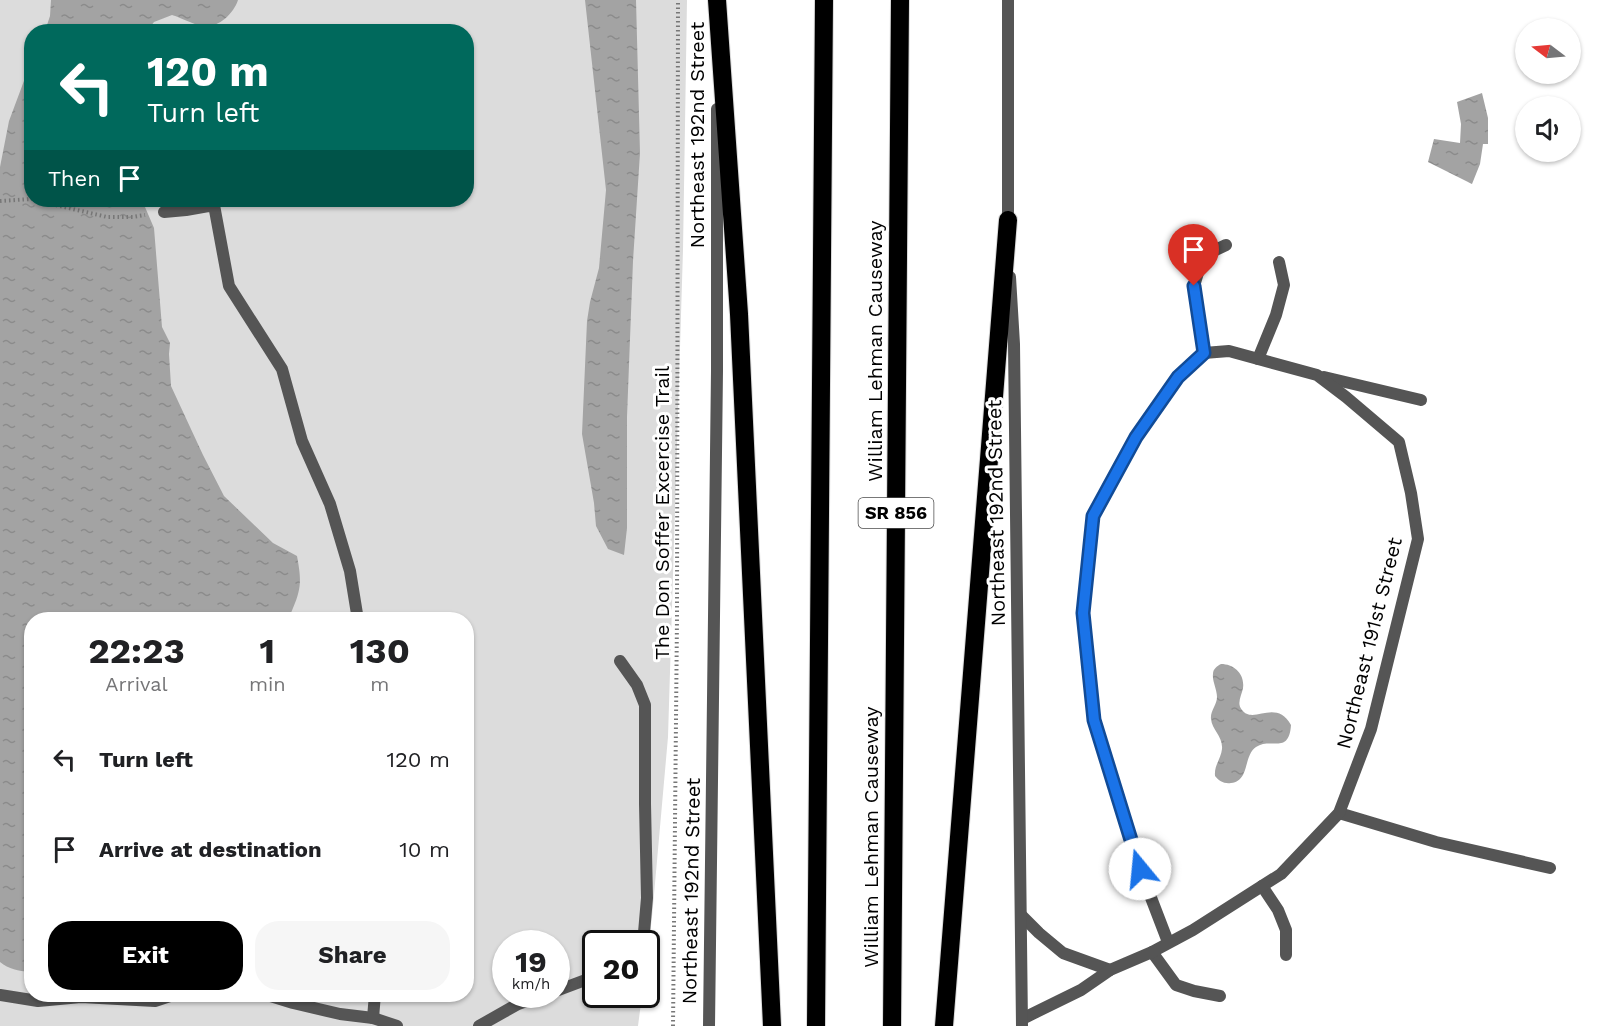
<!DOCTYPE html>
<html lang="en">
<head>
<meta charset="utf-8">
<style>
  :root { --surface:#fff; --page:#f6f6f6; --text:#202124; --muted:#757577; --accent:#000 }
  body { margin:0; font-family:"Work Sans",sans-serif; background:var(--page); color:var(--text); height:100vh; display:flex; flex-direction:column; font-size:22px; white-space:nowrap }
  * { box-sizing:border-box; margin:0 }
  p { font-size:20px; color:var(--muted) }
  .icon { flex:none; width:33px; height:33px; fill:none; stroke:currentColor; stroke-width:2; stroke-linecap:round; stroke-linejoin:round }
  .map { position:relative; flex:1; overflow:hidden }
  .details { position:absolute; left:24px; top:612px; width:450px; height:390px; display:flex; flex-direction:column; background:var(--surface); border-radius:24px; box-shadow:0 2px 4px #0004 }
  .details>* { flex:none }
  .banner { position:absolute; left:24px; top:24px; width:450px; height:183px; border-radius:24px; box-shadow:0 2px 4px #0004; background:#00695c; color:#fff; overflow:hidden }
  .needle { width:39px; rotate:286deg }
  .buttons { position:absolute; left:1515px; top:18px; display:grid; gap:12px }
  .buttons a { display:grid; place-items:center; width:66px; height:66px; border-radius:50%; background:var(--surface); box-shadow:0 2px 4px #0004; font-size:30px }
  .speed { position:absolute; left:492px; top:930px; display:flex; gap:12px; font-size:30px; font-weight:700; text-align:center }
  .speed>* { display:grid; place-content:center; width:78px; height:78px; border-radius:50%; background:var(--surface); box-shadow:0 2px 4px #0004; line-height:1 }
  .speed small { font-size:15px; font-weight:400 }
  .speed .limit { border:3px solid #111; border-radius:9px; background:#fff; color:#111 }
  .pin { position:absolute; display:grid; place-items:center; width:51px; height:51px; color:#fff; margin:-62px -26px; border-radius:50% 50% 50% 0; rotate:-45deg; box-shadow:0 0 6px #0007 }
  .pin .icon { rotate:45deg }
  .me { position:absolute; width:66px; margin:-33px; rotate:343deg; stroke-linejoin:round; filter:drop-shadow(0 0 4px #0008) }
  .turn { display:flex; align-items:center; gap:21px; height:126px; padding:0 24px; font-size:27px }
  .turn .icon { width:78px; height:78px; stroke-width:2.5 }
  .turn b { display:block; font-size:42px; line-height:51px }
  .then { display:flex; align-items:center; height:57px; padding:0 24px; background:#0003; gap:12px; font-size:22px }
  .eta { display:flex; justify-content:space-evenly; align-items:center; height:102px; text-align:center }
  .eta b { font-size:36px; font-weight:700; line-height:42px }
  .button { display:flex; gap:12px; margin-top:auto; padding:12px 24px }
  .button a { flex:1; height:69px; border-radius:24px; background:var(--accent); color:#fff; font-size:24px; font-weight:700; line-height:69px; text-align:center }
  .button a+a { background:var(--page); color:var(--text) }
  ul { padding:0; list-style:none }
  li { display:flex; align-items:center; gap:18px; height:90px; padding:0 24px }
  li div { flex:1 }
  li b { display:block; font-size:22px }
  li em { font-style:normal }
  .map>svg:first-child { display:block }
</style>
</head>
<body>
<div class="map">
<svg width="1599" height="1026" viewBox="0 0 1599 1026">
  <defs>
    <pattern id="water-ripples" width="26" height="14" patternUnits="userSpaceOnUse" patternTransform="scale(1.5)"><rect width="26" height="14" fill="#a3a3a3"/><path d="M2 4q2-2 4 0t4 0M15 11q2-2 4 0t4 0" fill="none" stroke="#8b8b8b"/></pattern>
  </defs>
  <rect width="100%" height="100%" fill="#fff"/>
  <path fill="#dcdcdc" fill-rule="evenodd" d="M0,0h687l-4,250 -15,487 -16,180 -5,43 -1,-16h-50v50l46,1 -4,31h-638zM32,32h434v168h-434zM32,620h434v374h-434zM506,944h50v50h-50z"/>
  <g fill="url(#water-ripples)">
    <path d="M51,0h187c-4,13 -19,27 -33,27 -5,0 -26,-10 -33,-12l-18,7 -7,9h-102l5,-15z"/>
    <path d="M585,0h51l4,153 -7,108 -6,156v111l-3,27 -16,-6 -12,-23 -2,-23 -12,-69 5,-113 3,-19 9,-34 7,-78z"/>
    <path d="M31,62l1,138h110l12,28 8,99 8,16 -1,11 2,32 32,69 21,41 49,47 24,13c4,22 5,31 -4,52 -2,5 -3,8 -8,11l-253,1v351l-2,1c-12,-1 -21,-3 -30,-10v-795l9,-46z"/>
    <path d="M1482,93l6,25v26h-5l-3,20 -8,20 -44,-22 6,-23 26,4 1,-19 -4,-22z"/>
    <path d="M1221,664c13,0 24,10 22,24 -1,7 -7,15 -1,22 11,15 34,-12 49,15 -2,30 -20,12 -35,22 -13,9 -6,34 -25,36 -7,1 -12,-2 -16,-7 -1,-11 6,-17 7,-27 1,-13 -10,-19 -11,-30 -1,-8 6,-14 6,-22 0,-8 -5,-16 -4,-23 0,-5 4,-8 8,-10z"/>
  </g>
  <g fill="none" stroke-linecap="round" stroke-linejoin="round">
    <g stroke="#dbdbdb" stroke-width="20">
      <g id="motorway">
        <path d="M717,0l22,314 33,712"/>
        <path d="M816,1026l8,-1026"/>
        <path d="M892,1026l8,-1026"/>
        <path d="M944,1026l64,-806"/>
      </g>
    </g>
    <g stroke="#777" stroke-width="4" stroke-dasharray="1.5 3" stroke-linecap="butt">
      <path d="M34,200l73,17h26l12,-2"/>
      <path d="M0,201l32,-2"/>
      <path d="M673,1026l4,-409 1,-617"/>
    </g>
    <g stroke="#555" stroke-width="12">
      <path d="M164,212l22,-2 28,-5 15,81 53,83 20,72 28,63 20,67 8,49"/>
      <path d="M1204,353l-10,-67 9,-30 23,-11"/>
      <path d="M1258,359l18,-44 8,-30 -5,-23"/>
      <path d="M1324,377l97,23"/>
      <path d="M620,661l17,24 8,20v99l2,94 -4,46"/>
      <path d="M1339,813l97,29 114,26"/>
      <path d="M1262,886l16,24 8,20v25"/>
      <path d="M1021,915l18,18 24,20 47,17"/>
      <path d="M1152,952l24,33 18,6 26,5"/>
      <path d="M556,991l40,-15"/>
      <path d="M264,994l29,9 47,11 33,4 24,8"/>
      <path d="M0,995l38,6 43,-4 74,4 21,-7"/>
      <path d="M373,1018l2,-24"/>
      <path d="M1022,1019l59,-29 29,-20 42,-18 41,-22 88,-56 58,-61 32,-84 47,-190 -7,-46 -12,-51 -53,-45 -29,-22 -88,-24 -25,2 -26,24 -42,60 -43,79 -10,97 11,107 46,149 28,73"/>
      <path d="M479,1026l39,-22 28,-10"/>
    </g>
    <g stroke="#555" stroke-width="12">
      <path d="M1008,0v227"/>
      <path d="M1010,277l4,67 8,682"/>
      <path d="M709,1026l8,-655v-262"/>
    </g>
    <use href="#motorway" stroke="#000" stroke-width="18"/>
  </g>
  <g fill="none" stroke-linecap="round" stroke-linejoin="round">
    <g stroke="#114b97" stroke-width="15">
      <path id="route" d="M1140,869l-46,-149 -11,-107 10,-97 43,-79 42,-60 26,-24 -10,-67"/>
    </g>
    <use href="#route" stroke="#1a73e8" stroke-width="10"/>
  </g>
  <g text-anchor="middle" stroke-width="6" stroke-linejoin="round" paint-order="stroke">
    <rect fill="#fff" stroke="#4c4c4c" stroke-width="1.5" x="858.5" y="498" width="75" height="30" rx="4.5"/>
    <g font-size="18" font-weight="bold" fill="#000">
      <text x="896" y="519">SR 856</text>
    </g>
    <g font-size="20" fill="#000" stroke="#fff">
      <text transform="translate(697 135) rotate(-90)" y="7">Northeast 192nd Street</text>
      <text transform="translate(875 351) rotate(-90)" y="7">William Lehman Causeway</text>
      <text transform="translate(662 513) rotate(-90)" y="7">The Don Soffer Excercise Trail</text>
      <text transform="translate(996 513) rotate(-91)" y="7">Northeast 192nd Street</text>
      <text transform="translate(1369 643) rotate(-76)" y="7">Northeast 191st Street</text>
      <text transform="translate(871 837) rotate(-90)" y="7">William Lehman Causeway</text>
      <text transform="translate(691 891) rotate(-89)" y="7">Northeast 192nd Street</text>
    </g>
  </g>
</svg>
<div class="buttons">
<a><svg class="needle" viewBox="-14 -14 28 28"><path d="M0-13l5 13h-10z" fill="#e53935"/><path d="M0 13l5-13h-10z" fill="#757577"/></svg></a>
<a><svg class="icon" aria-label="sound" viewBox="0 0 24 24"><path d="M4 9h4l5-4v14l-5-4H4zM17 9q2 3 0 6"/></svg></a>
</div>
<div class="speed"><div>19<small>km/h</small></div><div class="limit">20</div></div>
<div class="pin" style="left:1194px;top:286px;background:#d93025"><svg class="icon" aria-label="arrive" viewBox="0 0 24 24"><path d="M6 21V4h12l-3 4 3 4H6"/></svg></div>
<svg class="me" style="left:1140px;top:869px" viewBox="-20 -20 40 40"><circle r="19" fill="#fff"/><path d="M0-13L10 11 0 6-10 11z" fill="#1a73e8"/></svg>
<div class="banner">
<div class="turn"><svg class="icon" aria-label="left" viewBox="0 0 24 24"><path d="M17 20v-9H6M10 6l-5 5 5 5"/></svg><div><b>120 m</b>Turn left</div></div>
<div class="then">Then<svg class="icon" aria-label="arrive" viewBox="0 0 24 24"><path d="M6 21V4h12l-3 4 3 4H6"/></svg></div>
</div>
<section class="details">
<div class="eta">
<div><b>22:23</b><p>Arrival</p></div>
<div><b>1</b><p>min</p></div>
<div><b>130</b><p>m</p></div>
</div>
<ul>
<li><svg class="icon" aria-label="left" viewBox="0 0 24 24"><path d="M17 20v-9H6M10 6l-5 5 5 5"/></svg><div><b>Turn left</b></div><em>120 m</em></li>
<li><svg class="icon" aria-label="arrive" viewBox="0 0 24 24"><path d="M6 21V4h12l-3 4 3 4H6"/></svg><div><b>Arrive at destination</b></div><em>10 m</em></li>
</ul>
<div class="button"><a>Exit</a><a>Share</a></div>
</section>
</div>
</body>
</html>
